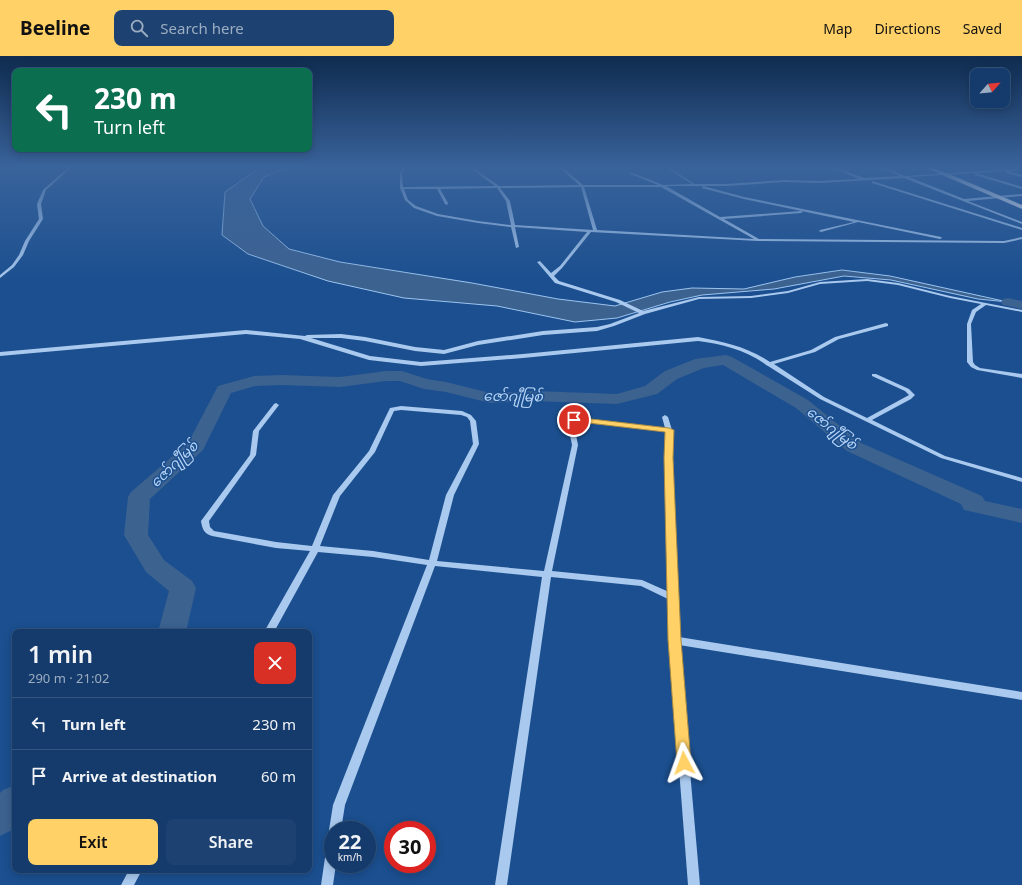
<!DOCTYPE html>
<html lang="en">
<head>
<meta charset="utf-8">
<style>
  :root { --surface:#143b6b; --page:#1d4271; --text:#f1f3f6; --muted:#9dadc1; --line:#33557e; --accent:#ffd166 }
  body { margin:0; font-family:"Noto Sans","Noto Sans Myanmar",sans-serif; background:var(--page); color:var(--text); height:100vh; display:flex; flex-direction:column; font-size:15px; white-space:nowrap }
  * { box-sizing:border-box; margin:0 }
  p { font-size:13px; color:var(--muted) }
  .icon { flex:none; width:22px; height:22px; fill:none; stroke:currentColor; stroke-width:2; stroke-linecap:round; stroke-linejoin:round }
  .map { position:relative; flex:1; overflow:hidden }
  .details { position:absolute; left:12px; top:573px; width:300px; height:244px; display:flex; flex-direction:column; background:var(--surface); border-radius:8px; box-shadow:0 2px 10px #0003,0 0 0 1px var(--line) }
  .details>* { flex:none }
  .top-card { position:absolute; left:12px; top:12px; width:300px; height:84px; border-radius:8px; box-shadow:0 2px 10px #0003,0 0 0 1px var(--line); background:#0b6e4f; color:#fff; overflow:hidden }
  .needle { width:26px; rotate:63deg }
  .controls { position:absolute; left:970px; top:12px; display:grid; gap:8px }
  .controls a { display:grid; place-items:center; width:40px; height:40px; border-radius:8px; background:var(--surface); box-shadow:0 2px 10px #0003,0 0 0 1px var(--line); font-size:20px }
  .speed { position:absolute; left:324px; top:765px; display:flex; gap:8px; font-size:20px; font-weight:700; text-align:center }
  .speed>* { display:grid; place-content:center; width:52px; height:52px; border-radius:50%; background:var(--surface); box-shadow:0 2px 10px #0003,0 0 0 1px var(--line); line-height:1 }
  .speed small { font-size:10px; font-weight:400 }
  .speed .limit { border:6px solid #d22; background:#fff; color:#111 }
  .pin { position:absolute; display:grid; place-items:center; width:34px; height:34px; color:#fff; margin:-17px; border:2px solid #fff; border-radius:50%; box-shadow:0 1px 4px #0007 }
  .me { position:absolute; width:44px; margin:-22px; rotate:356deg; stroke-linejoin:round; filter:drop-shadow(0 0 3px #0008) }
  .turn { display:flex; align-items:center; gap:14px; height:84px; padding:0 16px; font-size:18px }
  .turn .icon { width:52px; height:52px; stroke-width:2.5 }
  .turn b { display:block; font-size:28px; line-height:34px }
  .round { display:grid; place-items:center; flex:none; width:42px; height:42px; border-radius:8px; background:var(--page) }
  .summary { display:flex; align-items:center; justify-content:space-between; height:68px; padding:0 16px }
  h1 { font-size:24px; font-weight:600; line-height:30px }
  .primary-button { display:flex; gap:8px; margin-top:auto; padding:8px 16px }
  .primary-button a { flex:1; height:46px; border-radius:8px; background:var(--accent); color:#111; font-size:16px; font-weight:600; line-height:46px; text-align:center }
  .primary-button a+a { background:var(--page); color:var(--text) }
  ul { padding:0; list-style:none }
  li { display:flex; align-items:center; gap:12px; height:52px; padding:0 16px; border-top:1px solid var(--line) }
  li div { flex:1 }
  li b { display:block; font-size:15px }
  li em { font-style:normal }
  header { display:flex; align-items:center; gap:24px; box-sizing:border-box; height:56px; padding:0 20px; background:var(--accent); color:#111 }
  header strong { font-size:19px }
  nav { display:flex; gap:22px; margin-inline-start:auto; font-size:14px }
  .search { width:280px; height:36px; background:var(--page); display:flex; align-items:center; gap:10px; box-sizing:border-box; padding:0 14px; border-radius:8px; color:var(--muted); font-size:15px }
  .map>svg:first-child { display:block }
</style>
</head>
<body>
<header>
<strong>Beeline</strong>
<div class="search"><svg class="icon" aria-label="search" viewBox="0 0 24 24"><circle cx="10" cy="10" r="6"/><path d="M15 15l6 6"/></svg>Search here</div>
<nav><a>Map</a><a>Directions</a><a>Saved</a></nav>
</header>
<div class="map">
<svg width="1022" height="829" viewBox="0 0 1022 829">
  <rect width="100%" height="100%" fill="#1b4f8f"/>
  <path fill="#3c6290" stroke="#9cc4f0" d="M262,110h30l-28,11 -14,22 13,27 26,23 51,13 132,21 86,16 57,7 47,-14 30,-4 52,1 51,-12 47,-7 48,6 118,26 -30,-3 -87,-19 -47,-4 -70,13 -72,6 -32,7 -53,16 -42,4 -78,-16 -93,-8 -76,-17 -80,-27 -26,-19 3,-43z"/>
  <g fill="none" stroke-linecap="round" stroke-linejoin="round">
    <g fill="#3c6290" fill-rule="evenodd">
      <path d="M1008,242l14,3v8l-19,-4 -2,-3 2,-3z"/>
      <path d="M726,299l6,2 76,43 53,43 121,53 3,5 37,8v14l-58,-13 -3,-6 -114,-53 -51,-43 -73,-43 -19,3 -27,11 -20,15 -40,10 -83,-3 -44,2 -44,-11 -22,-3 -24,-8h-14l-46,6 -58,-2 -27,1 -24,7 -28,57 -53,49 -2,36 16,25 28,21 4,7 -10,44h-28l11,-41 -23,-19 -22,-37 4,-38 3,-5 57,-49 30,-57 36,-10 28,-1 58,2 46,-6h16l25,8 19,3 44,11 44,-2 83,3 28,-8 20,-15 30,-12z"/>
      <path d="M15,729v43l-3,2 -12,6v-43l3,-3z"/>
    </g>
    <g fill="#a9c9ee" fill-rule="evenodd">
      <path d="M70,110h3l-27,24 -5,14 2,15 -14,22 -6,14 -9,12 -14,11v-3l12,-10 7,-10 6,-14 14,-22 -2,-15 6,-14z"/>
      <path d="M402,110h3l-3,9 1,12 92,-1 -22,-16v-4h2v3l24,17 80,-1 -21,-19h3l22,19h75l-28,-11 1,-2 32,13 29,-1 -28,-18h3l27,18h32l58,-4 34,1 41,-2 -31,-13h4l32,12 36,-2 -24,-10h4l25,10 109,-7 4,-3h3l-5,5h-8l14,4v2l-16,-4v-2l-30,2 46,14v2l-47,-14v-2l-66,4 55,22 58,-5v2l-54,5 54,21v2l-118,-46 -86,5 -34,-1 -58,4h-23l41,11 197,40 1,1 -2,1 -82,-17 -37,10 -2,-1 1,-1 34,-8 -110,-23 -42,-11 1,-2h-37l54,31 81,-6 2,1 -2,1 -77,6 35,20 245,2 18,-4v2l-18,4 -246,-2 -167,-9 -29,36 -8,8 5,5 61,19 23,11 56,-14 52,-1 37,-5 32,-9 47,-3 31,4 52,13 72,14v2l-36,-7 -10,7 -5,12 2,38 2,3 5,3 42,6v4l-45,-8 -6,-3 -4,-5v-38l5,-14 9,-6 -31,-6 -52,-13 -31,-4 -47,3 -32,9 -37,5 -52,1 -54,15 -31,12 -17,5 -54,4 -65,10 -34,9 -29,-3 -50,-10 -24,-3h-30l59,18 51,6 102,-8 175,-17c26,5 50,10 72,25l41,-12 24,-13 51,-14 2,1v2l-49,13 -24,13 -41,12 50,33 43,21 42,-23 -4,-4 -33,-15v-2h4l33,15 6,6 -4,4 -39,21 73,36 77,22v4l-81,-24 -121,-59 -52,-33 -2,-1 -1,-1c-20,-14 -43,-20 -67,-23l-175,17 -102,8 -52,-6 -69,-21 -54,-5 -246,22v-4l246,-22 59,6 2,-1 34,-1 24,3 50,10 29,3 34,-9 65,-10 54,-4 13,-3 29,-11 -23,-11 -61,-19 -18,-21 3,-1 11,12 9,-7 27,-34 -72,-5 4,20 -3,1 -5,-21 -33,-4 -41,-7 -23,-8 -9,-8 -5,-12v-13zM581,131l12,43 -78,-5 -5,-24 -10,-13zM584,131h77l93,52 -157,-9zM497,132l9,13 5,24 -33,-4 -40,-7 -22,-8 -8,-6 -4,-11h33l8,15 2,1 1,-2 -8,-14z"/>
      <path d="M984,110h5l9,3 -1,1z"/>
      <path d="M872,125l150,47v2l-150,-47z"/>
      <path d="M276,347l3,2 -20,26 -3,24 -47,66 1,6 4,4 62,11 36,4 21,-51 36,-44 21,-43 11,-2 61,5 9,4 5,6 3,23 -25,51 -17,66 107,10 28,-126 -4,-20 2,-5 13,-2 82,10 -3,-11 3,-2 3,2 4,13 6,168 1,39 343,55v8l-343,-55 21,240h-12l-19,-245 1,-40 -29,-14 -90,-9 -44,308h-12l47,-308 -107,-11 -90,239 -4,25h-8v5l-2,-1 -2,-4 4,-25 94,-240 -54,-8 -55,-5 -44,80h-10l46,-81 -34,-3 -64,-12c-8,-2 -10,-8 -11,-15l49,-66 3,-24 21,-27zM401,354l60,5 6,2 3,4 3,23 -27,51 -17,65 -56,-9 -53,-5 20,-50 35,-44 19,-41zM583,366l83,10 3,160 -27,-12 -90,-9 26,-126 -4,-20 1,-2z"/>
      <path d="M333,782v26h3l-3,21h-12l6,-41 2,-4z"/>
      <path d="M129,814h13l-8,15h-13z"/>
    </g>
    <path fill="#fff" fill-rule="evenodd" d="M921,110h7l21,8 73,31v4z"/>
  </g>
  <linearGradient id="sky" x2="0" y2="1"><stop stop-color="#0f2b4f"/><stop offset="0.49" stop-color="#39639b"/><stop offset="1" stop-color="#39639b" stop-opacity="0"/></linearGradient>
  <rect width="1022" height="226" fill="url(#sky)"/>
  <path fill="#ffd166" stroke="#a68842" d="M574,361l95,11 5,2 -1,28 8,182 10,123 -2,4 -5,2 -5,-2 -2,-4 -9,-123 -4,-182 1,-26 -94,-11 -1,-1z"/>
  <g text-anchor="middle" stroke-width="3" stroke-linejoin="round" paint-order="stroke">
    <g font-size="14" font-style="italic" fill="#b5d3f5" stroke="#1b4f8f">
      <text transform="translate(513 340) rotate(1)" y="5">ဇော်ဂျီမြစ်</text>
      <text transform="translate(832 372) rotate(38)" y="5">ဇော်ဂျီမြစ်</text>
      <text transform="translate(174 408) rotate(-44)" y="5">ဇော်ဂျီမြစ်</text>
    </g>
  </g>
</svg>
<div class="controls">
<a><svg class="needle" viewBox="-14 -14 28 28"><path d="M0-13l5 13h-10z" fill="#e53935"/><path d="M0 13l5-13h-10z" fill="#9dadc1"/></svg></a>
</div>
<div class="speed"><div>22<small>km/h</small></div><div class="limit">30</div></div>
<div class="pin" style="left:574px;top:364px;background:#d93025"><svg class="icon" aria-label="arrive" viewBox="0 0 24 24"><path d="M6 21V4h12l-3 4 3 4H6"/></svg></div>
<svg class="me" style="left:684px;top:707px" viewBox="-20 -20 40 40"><path d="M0-17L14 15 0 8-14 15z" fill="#ffd166" stroke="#fff" stroke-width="4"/></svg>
<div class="top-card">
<div class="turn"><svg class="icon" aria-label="left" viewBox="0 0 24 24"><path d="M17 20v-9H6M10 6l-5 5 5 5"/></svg><div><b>230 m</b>Turn left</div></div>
</div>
<section class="details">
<div class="summary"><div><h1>1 min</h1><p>290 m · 21:02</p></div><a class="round" style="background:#d93025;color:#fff"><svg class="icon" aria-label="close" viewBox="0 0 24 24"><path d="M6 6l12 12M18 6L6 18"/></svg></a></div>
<ul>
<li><svg class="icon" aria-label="left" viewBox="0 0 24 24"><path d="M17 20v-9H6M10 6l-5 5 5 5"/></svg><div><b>Turn left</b></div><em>230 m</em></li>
<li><svg class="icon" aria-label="arrive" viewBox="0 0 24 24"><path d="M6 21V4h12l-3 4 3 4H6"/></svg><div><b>Arrive at destination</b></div><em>60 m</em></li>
</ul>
<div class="primary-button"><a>Exit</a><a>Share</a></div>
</section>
</div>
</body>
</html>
